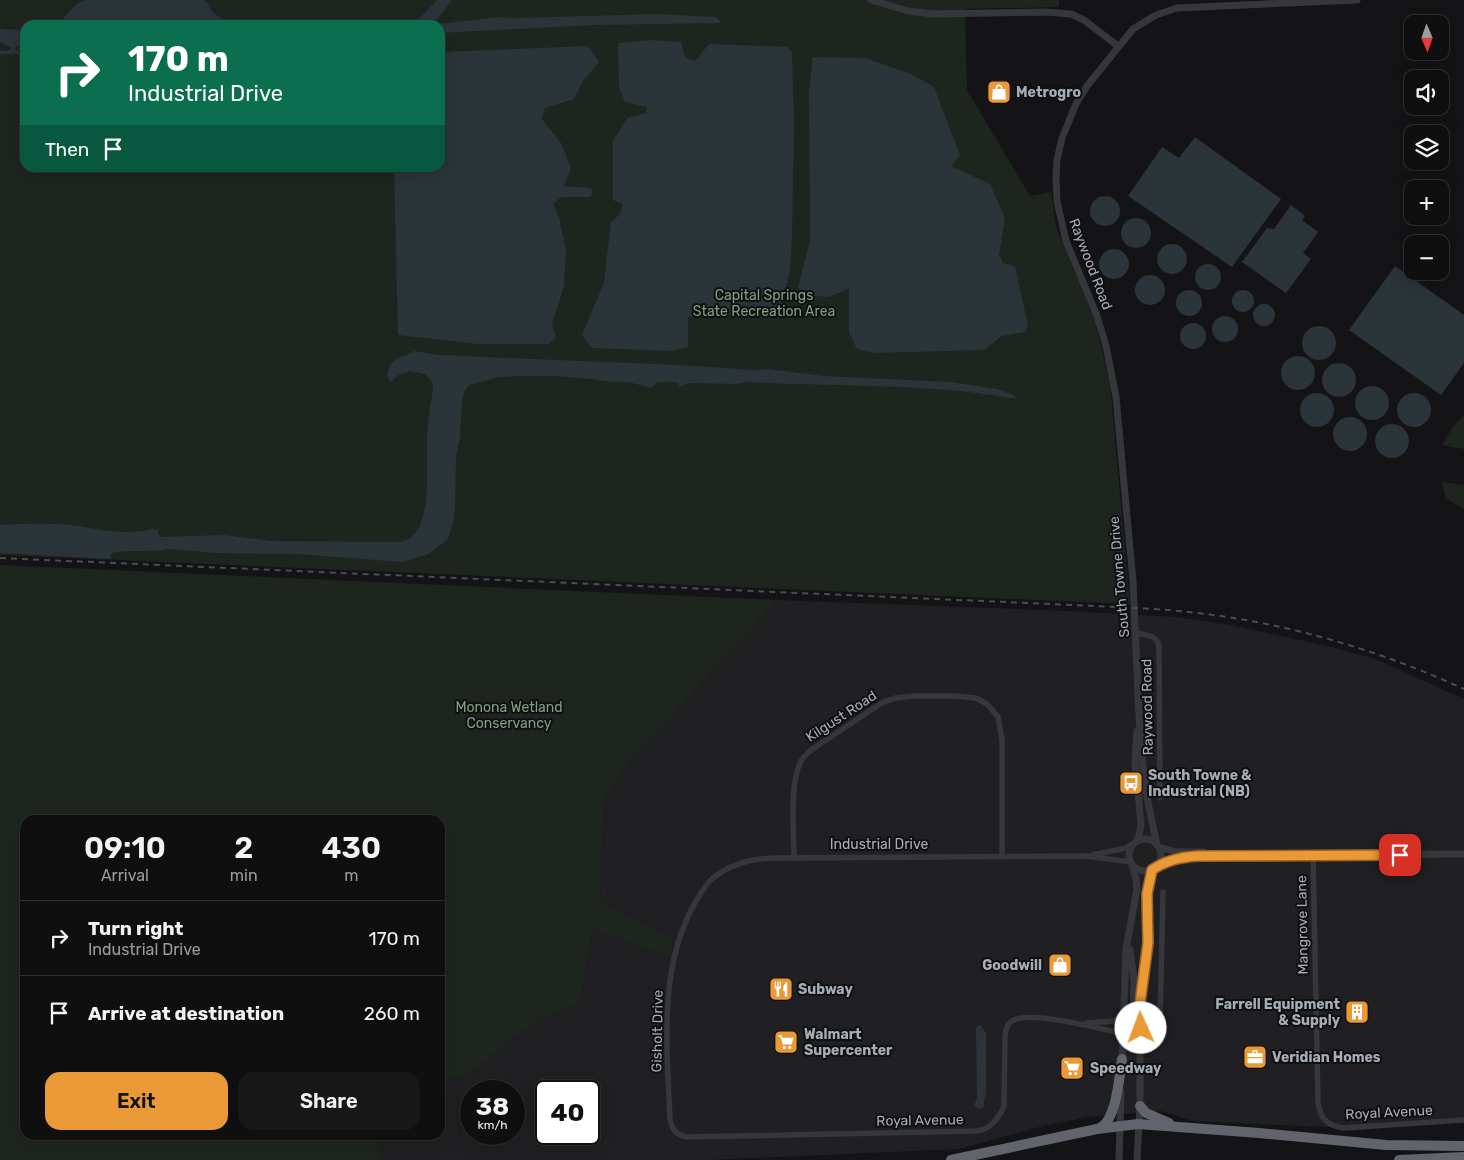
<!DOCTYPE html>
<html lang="en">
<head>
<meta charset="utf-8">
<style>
  :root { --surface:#0f0f10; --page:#181819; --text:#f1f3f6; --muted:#9b9c9f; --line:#2f2f30; --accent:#ea9937 }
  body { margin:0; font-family:Rubik,sans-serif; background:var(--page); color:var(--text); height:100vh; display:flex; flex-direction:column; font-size:19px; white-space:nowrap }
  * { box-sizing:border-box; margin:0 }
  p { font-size:16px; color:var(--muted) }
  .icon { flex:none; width:28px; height:28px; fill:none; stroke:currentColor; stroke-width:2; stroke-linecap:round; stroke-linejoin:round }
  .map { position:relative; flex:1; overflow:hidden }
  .sheet { position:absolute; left:20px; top:815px; width:425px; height:325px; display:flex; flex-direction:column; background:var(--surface); border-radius:15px; box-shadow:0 5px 20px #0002,0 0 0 1px var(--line) }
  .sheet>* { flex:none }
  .guide { position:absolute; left:20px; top:20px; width:425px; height:152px; border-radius:15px; box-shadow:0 5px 20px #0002,0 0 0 1px var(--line); background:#0b6e4f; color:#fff; overflow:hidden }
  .needle { width:32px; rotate:178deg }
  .controls { position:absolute; left:1404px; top:15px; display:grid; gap:10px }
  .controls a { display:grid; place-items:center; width:45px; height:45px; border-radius:10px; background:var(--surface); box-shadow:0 5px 20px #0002,0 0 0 1px var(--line); font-size:25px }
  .speed { position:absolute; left:460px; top:1080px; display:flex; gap:10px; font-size:25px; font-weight:700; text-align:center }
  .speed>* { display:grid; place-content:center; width:65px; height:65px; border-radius:50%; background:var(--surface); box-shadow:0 5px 20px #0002,0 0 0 1px var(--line); line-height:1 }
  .speed small { font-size:12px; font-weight:400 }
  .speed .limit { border:2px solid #111; border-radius:8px; background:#fff; color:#111 }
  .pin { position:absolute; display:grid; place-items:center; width:42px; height:42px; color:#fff; margin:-21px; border-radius:10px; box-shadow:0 2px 8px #0006 }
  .me { position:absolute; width:55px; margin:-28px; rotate:358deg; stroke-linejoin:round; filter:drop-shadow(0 0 4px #0008) }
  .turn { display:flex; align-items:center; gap:18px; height:105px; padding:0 25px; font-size:22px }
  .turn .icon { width:65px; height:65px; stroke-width:2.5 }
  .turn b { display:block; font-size:35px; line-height:42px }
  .then { display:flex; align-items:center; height:48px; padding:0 25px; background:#0003; gap:10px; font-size:19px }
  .eta { display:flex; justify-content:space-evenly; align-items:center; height:85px; text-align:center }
  .eta b { font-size:30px; font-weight:600; line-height:35px }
  .cta { display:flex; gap:10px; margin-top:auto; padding:10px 25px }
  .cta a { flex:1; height:58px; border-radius:15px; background:var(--accent); color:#111; font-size:20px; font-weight:600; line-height:58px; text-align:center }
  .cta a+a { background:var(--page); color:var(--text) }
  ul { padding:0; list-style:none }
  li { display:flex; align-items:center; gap:15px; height:75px; padding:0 25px; border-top:1px solid var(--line) }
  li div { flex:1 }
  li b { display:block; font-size:19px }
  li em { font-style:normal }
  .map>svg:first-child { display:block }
</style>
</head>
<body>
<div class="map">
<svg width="1464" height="1160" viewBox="0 0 1464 1160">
  <rect width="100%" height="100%" fill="#141416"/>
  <path fill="#202023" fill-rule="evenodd" d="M777,600l291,11 107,6 56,8 92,20 50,13 91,41v421l-121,8 -150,-7 -32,-10 -73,6 -45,9 -84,23 -250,11h-327l-1,-25h59v-51l31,-13 68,-52 41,-15 13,-75 75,29 6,-19 -74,-37 4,-102 26,-38zM471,1091h43v43h-43zM546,1091h43v43h-43z"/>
  <g fill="#1e251e" fill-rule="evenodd">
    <path d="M0,0h1059v7l-94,2 2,81 63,106 21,-4 5,35 39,94 15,63 20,220 -1130,-49zM25,25h415v143h-415z"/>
    <path d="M1464,415v34l-22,-4 10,-17z"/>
    <path d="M1442,482l22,3v24l-18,-10z"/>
    <path d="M0,565l777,35 -147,162 -26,38 -4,102 74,37 -5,19 -76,-29 -13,75 -41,15 -68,52 -31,13v-264h-415v315h356l1,25h-382z"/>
  </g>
  <g fill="#2b3439">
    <path d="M85,0h119c6,3 5,9 10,13 9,8 23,11 35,12h-189c6,-12 13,-20 25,-25z"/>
    <path d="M437,0h15l-16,21 3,3 60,-7 16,1 143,-4 57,3 4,2 1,4 -127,2 -153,8v-8h-33c12,-5 21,-15 30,-25z"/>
    <path d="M0,28l2,1 23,1v16h-9l-1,3 2,2h8v3h-25v-4l7,1 5,-3 -12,-6z"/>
    <path d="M649,40l32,2 4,15 10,4 14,-17 78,3 5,5 2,71 -2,114 -2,33 -10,44 -92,3v30l-17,4 -79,-3 -10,-13 22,-52 7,-61 9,-8 3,-10 -10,-4v-59l14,-23 19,-5 1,-6 -22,-5 -6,-14 -1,-45z"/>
    <path d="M588,46l11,16 -16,19 -9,18 -29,9 -3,11 19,24 10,25 -7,18 25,2 4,2 -2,7h-29l-9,6 6,15 7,32 -2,36 -12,37 4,15 -8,6h-70l-80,-9 -4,-167h46v-116z"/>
    <path d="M813,57l52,1 46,16 23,13 26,68 -9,11 39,18 15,34 -6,37 4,8 12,3 13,60 -3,6 -23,4 -18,14 -110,3 -17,-4 -8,-16v-44l-21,8 -24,-2 -6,-8 12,-46 -1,-151z"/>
    <path d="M1195,137l86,62 -49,68 -104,-71 34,-49 17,11z"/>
    <circle cx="1105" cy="211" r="15"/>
    <path d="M1291,205l14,11 -3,4 16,12 -15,21 8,6 -25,34 -44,-31 25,-34 7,1z"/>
    <circle cx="1136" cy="233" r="15"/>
    <circle cx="1172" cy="259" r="15"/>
    <circle cx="1114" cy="264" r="15"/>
    <circle cx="1208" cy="277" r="13"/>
    <path d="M1395,266l69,49v48l-23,32 -92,-65z"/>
    <circle cx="1150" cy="290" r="15"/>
    <circle cx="1189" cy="303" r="13"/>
    <circle cx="1243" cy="301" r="11"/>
    <circle cx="1264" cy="315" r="11"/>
    <circle cx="1225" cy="329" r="13"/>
    <circle cx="1193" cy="336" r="13"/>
    <circle cx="1319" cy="343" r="17"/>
    <path d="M414,351c12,1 22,5 34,4 102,6 204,7 306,15l14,-1 56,7 127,6 46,7 19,7 -1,2h-5c-85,-15 -177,-11 -264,-16l-9,2 -47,-1 -10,4 -1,-2 -3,-3h-18l-6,5h-4l-20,-5h-16l-21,-3 -35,-3h-36l-21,1 -29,8 -5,5 -3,11 -2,36 -4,20 -1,50 -2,16 -5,16 -19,15 -27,8 -106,-8 -79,-1 -49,-4c-19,4 -38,0 -56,4l-2,6 -110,-6v-28c23,-1 47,-2 70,0 33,4 49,11 84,4l4,1v5l3,2 63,-2 48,6 126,1c3,0 8,-1 11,-3 24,-16 17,-75 18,-101 0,-16 4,-33 6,-50l-1,-7 -7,-7 -16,-3 -10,4 -9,7 -3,-7c5,-20 12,-15 27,-24z"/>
    <circle cx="1298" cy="373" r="17"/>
    <circle cx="1339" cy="380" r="17"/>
    <circle cx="1372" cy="403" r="17"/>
    <circle cx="1414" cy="410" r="17"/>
    <circle cx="1317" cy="410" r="17"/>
    <circle cx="1350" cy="434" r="17"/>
    <circle cx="1392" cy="441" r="17"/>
    <path d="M981,1025l5,8v59l-3,16 -5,1 -4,-3 3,-9 -1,-68 1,-3z"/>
  </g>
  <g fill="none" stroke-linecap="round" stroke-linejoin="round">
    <g stroke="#35373a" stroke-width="5.5">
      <path d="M1136,633c11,2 21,2 23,14l1,150"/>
      <path d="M1092,855l34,-7 9,-6"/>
      <path d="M1313,855l5,247c2,16 8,23 25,26l121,-8"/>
      <path d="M794,858c0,-26 -5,-74 7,-97 2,-4 6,-7 10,-11l72,-48 13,-4 18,-2h41l21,2 11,6 11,13 4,23v117"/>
      <path d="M1087,1023l28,-2 8,-9"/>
      <path d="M1141,1028c9,0 14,1 19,-7l3,-129"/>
      <path d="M1123,1035l-4,-2c-20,-5 -88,-22 -105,-13 -7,3 -8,9 -9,16l-1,70c-5,12 -14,23 -27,25l-291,6c-11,-3 -14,-8 -16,-18 -3,-71 -12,-152 25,-216 5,-9 10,-18 18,-25 19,-15 40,-20 63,-20l311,-2 43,6"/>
    </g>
    <g stroke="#35373a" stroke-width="7">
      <path d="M871,0l37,11 26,3 111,-2 26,2 13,6 34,26"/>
      <path d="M1137,731l-2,30 6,64 -3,15"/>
      <circle cx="1145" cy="855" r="16"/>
      <path d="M1157,845l-11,-52 -3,-26 -4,-51 -6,-135 -17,-184 -10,-51 -9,-30 -31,-75 -9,-40 -1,-24 1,-17 5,-22 14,-34 11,-18 46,-57 23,-14 21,-7 180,-8"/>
      <path d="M1159,847l18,5h27"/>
      <path d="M1156,867l16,-7 26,-4 266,-2"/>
      <path d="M1130,950l4,30 -1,41 8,7"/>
      <path d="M1122,1063l4,-114 11,-60 -1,-10 -4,-14"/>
      <path d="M1119,1160l2,-68"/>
      <path d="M1137,1160l3,-54v-103l8,-60 -1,-49 5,-24"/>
    </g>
    <g stroke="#61656b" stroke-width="10">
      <path d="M1140,1106l6,7 23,10"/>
      <path d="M1100,1128c17,-9 19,-51 22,-69"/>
      <path d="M951,1160l146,-31 41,-5 121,9 127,12 78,1"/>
      <path d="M1399,1160l65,-3"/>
    </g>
    <path stroke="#4a4d51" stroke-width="2" stroke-dasharray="6 5" stroke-linecap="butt" d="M0,558l1073,47c41,2 84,3 125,8 92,11 181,37 266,76"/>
  </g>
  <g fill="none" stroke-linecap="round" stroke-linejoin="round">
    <g stroke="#986324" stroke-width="12">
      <path id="route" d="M1141,1028l-1,-25 8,-60 -1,-49 5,-24c14,-10 29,-13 46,-14l202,-1"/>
    </g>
    <use href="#route" stroke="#ea9937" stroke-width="9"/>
  </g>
  <defs>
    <g id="shop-square" transform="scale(1.25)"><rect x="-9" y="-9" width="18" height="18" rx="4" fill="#ea9937" stroke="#0f0f11"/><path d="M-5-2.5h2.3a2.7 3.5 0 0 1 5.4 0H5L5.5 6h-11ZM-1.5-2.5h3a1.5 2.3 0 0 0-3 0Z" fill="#fff"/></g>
    <g id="bus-square" transform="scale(1.25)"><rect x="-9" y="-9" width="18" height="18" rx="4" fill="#ea9937" stroke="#0f0f11"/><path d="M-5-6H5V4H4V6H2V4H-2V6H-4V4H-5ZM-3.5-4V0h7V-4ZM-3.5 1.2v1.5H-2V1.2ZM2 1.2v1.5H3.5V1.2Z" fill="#fff"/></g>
    <g id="restaurant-square" transform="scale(1.25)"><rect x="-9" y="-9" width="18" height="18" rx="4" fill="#ea9937" stroke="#0f0f11"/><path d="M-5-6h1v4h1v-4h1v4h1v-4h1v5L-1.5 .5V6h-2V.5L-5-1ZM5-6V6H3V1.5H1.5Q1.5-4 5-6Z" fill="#fff"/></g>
    <g id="building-square" transform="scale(1.25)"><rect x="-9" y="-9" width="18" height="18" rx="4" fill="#ea9937" stroke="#0f0f11"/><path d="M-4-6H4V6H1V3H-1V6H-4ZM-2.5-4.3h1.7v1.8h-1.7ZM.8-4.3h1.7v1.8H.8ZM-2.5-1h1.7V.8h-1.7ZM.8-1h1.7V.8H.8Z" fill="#fff"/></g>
    <g id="supermarket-square" transform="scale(1.25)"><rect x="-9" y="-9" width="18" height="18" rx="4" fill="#ea9937" stroke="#0f0f11"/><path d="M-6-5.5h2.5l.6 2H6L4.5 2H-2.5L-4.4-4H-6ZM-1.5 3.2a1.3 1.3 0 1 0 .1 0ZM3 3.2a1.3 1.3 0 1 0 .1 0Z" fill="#fff"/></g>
    <g id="office-square" transform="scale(1.25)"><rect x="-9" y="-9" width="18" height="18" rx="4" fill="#ea9937" stroke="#0f0f11"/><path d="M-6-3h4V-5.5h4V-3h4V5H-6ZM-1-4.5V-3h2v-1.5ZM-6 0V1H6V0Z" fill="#fff"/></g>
  </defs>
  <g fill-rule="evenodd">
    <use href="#shop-square" x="999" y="92"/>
    <use href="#bus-square" x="1131" y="783"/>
    <use href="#shop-square" x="1060" y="965"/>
    <use href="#restaurant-square" x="781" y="989"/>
    <use href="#building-square" x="1357" y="1012"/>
    <use href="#supermarket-square" x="786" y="1042"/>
    <use href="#office-square" x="1255" y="1057"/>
    <use href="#supermarket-square" x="1072" y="1068"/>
  </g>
  <g text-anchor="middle" stroke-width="4" stroke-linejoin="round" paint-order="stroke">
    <g font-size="14" font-weight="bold" fill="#a6adb5" stroke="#0f0f11" text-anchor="start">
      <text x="1016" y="97">Metrogro</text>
      <text x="1148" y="780">South Towne &amp;<tspan x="1148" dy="16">Industrial (NB)</tspan></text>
      <text x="1042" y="970" text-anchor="end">Goodwill</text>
      <text x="798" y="994">Subway</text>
      <text x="1340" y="1009" text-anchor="end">Farrell Equipment<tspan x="1340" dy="16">&amp; Supply</tspan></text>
      <text x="804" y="1039">Walmart<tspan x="804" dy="16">Supercenter</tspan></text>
      <text x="1272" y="1062">Veridian Homes</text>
      <text x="1090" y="1073">Speedway</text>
    </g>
    <g font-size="14" fill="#a6adb5" stroke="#0f0f11">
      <text transform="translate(1091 264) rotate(69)" y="5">Raywood Road</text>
      <text transform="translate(1119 577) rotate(-95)" y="5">South Towne Drive</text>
      <text transform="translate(1147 707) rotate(-91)" y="5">Raywood Road</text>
      <text transform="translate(841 716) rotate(-33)" y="5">Kilgust Road</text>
      <text x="879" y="849">Industrial Drive</text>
      <text transform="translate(1302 925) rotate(-91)" y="5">Mangrove Lane</text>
      <text transform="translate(657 1031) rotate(-89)" y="5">Gisholt Drive</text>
      <text transform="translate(1389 1112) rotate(-3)" y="5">Royal Avenue</text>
      <text transform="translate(920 1120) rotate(-1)" y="5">Royal Avenue</text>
    </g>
    <g font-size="14" fill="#80a07e" stroke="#0f0f11">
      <text x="764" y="300">Capital Springs<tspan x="764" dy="16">State Recreation Area</tspan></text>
      <text x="509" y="712">Monona Wetland<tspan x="509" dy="16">Conservancy</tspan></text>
    </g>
  </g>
</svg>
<div class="controls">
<a><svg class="needle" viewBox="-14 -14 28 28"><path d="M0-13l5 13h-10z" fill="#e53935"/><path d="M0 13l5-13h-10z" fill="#9b9c9f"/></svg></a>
<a><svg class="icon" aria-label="sound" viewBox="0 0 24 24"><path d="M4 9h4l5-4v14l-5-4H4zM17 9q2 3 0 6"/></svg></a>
<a><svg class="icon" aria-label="layers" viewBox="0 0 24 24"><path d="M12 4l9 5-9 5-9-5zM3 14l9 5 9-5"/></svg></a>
<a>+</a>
<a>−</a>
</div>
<div class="speed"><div>38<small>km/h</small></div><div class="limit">40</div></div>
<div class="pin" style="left:1400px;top:855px;background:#d93025"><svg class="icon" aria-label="arrive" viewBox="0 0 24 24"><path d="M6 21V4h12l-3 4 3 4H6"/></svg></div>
<svg class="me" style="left:1141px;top:1028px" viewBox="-20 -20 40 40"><circle r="19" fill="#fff"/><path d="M0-13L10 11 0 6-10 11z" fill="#ea9937"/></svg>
<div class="guide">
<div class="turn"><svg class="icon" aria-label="right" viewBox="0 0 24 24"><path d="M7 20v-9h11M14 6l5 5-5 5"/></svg><div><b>170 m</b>Industrial Drive</div></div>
<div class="then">Then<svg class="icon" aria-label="arrive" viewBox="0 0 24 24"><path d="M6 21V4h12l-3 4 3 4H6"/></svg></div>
</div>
<section class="sheet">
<div class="eta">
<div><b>09:10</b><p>Arrival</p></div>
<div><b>2</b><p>min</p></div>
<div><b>430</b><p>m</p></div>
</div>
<ul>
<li><svg class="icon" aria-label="right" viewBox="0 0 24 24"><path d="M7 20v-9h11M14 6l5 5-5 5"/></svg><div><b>Turn right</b><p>Industrial Drive</p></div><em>170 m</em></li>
<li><svg class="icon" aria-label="arrive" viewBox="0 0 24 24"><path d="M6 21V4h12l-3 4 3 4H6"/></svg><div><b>Arrive at destination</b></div><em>260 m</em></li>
</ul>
<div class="cta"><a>Exit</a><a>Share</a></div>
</section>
</div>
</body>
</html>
